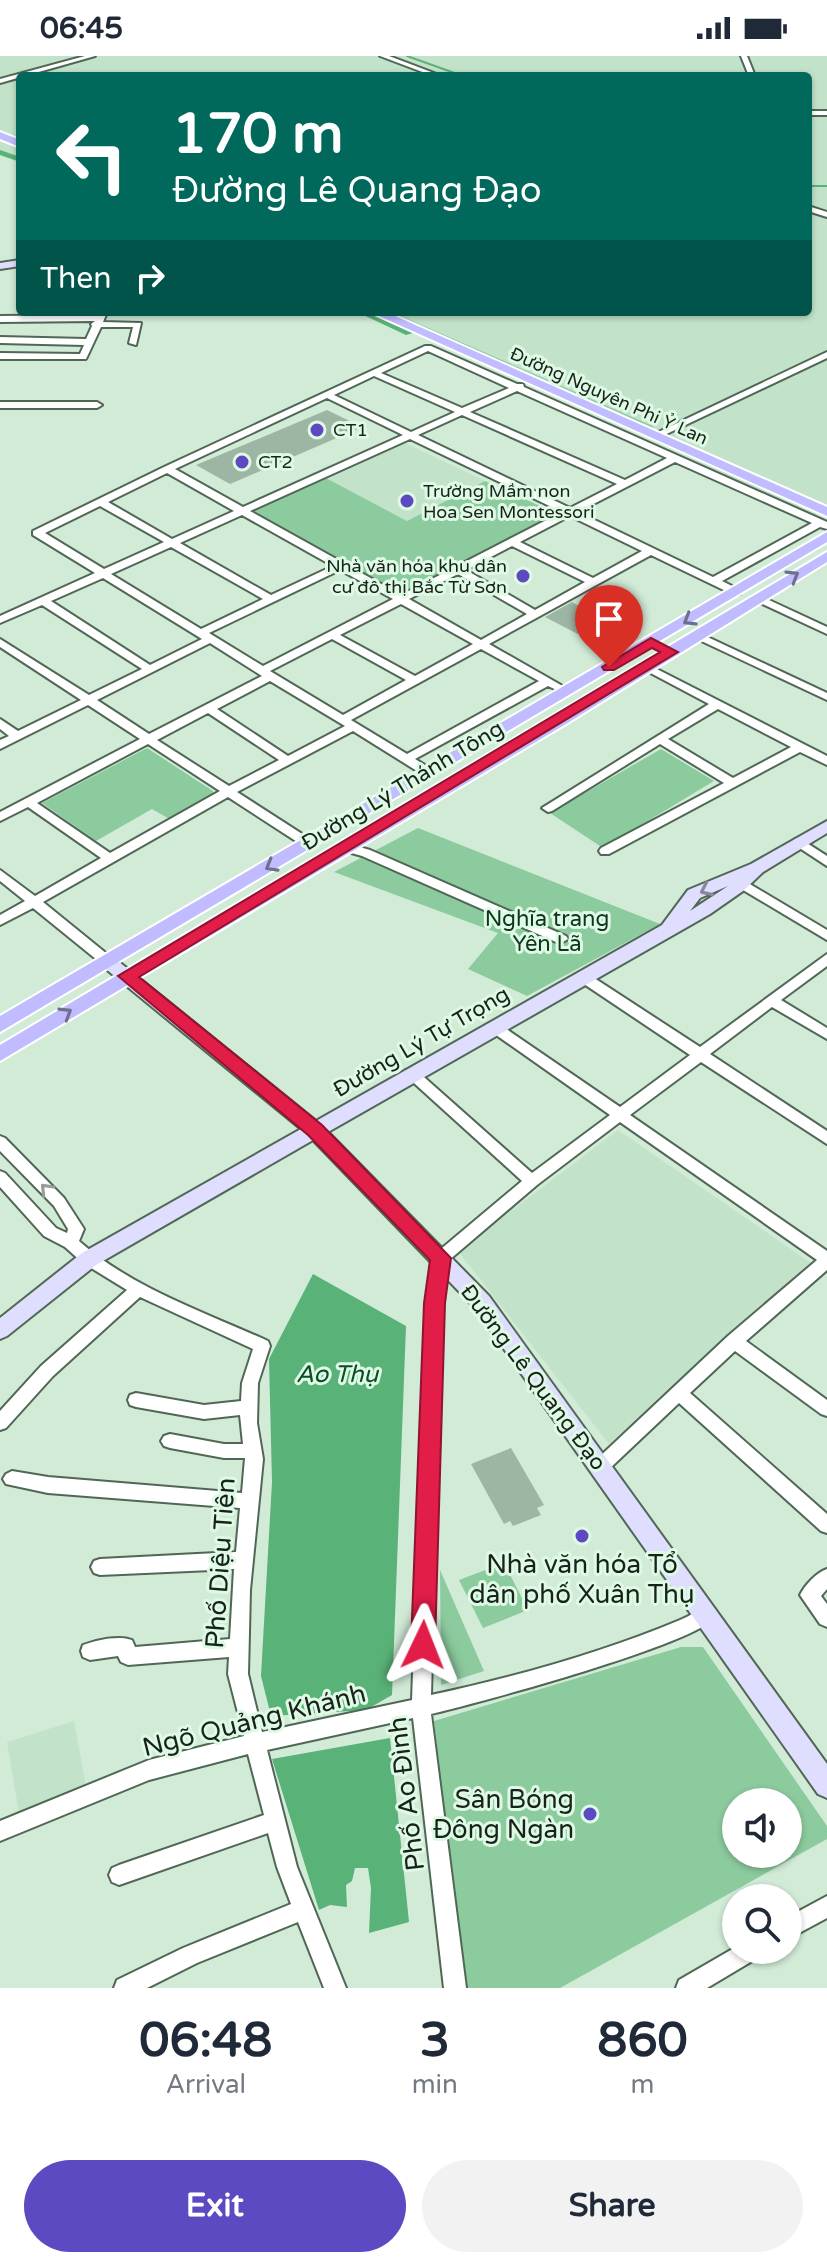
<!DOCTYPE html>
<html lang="en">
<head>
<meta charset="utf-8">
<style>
  :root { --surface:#fff; --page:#f2f2f3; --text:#1f2937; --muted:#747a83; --accent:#5c4ac2 }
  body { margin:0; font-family:"Varela Round",sans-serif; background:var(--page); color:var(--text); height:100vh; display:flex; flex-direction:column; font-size:30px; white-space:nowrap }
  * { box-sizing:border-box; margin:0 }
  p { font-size:26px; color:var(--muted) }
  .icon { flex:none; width:44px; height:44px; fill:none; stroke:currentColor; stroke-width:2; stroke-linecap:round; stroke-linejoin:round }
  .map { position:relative; height:1932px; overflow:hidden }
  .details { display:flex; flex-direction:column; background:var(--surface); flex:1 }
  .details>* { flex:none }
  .banner { position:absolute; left:16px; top:16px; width:796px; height:244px; border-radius:8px; box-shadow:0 2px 6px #0004; background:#00695c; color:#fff; overflow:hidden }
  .tools { position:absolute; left:722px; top:1732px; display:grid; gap:16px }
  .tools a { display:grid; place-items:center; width:80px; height:80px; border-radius:50%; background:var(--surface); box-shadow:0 2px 6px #0004; font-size:40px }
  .pin { position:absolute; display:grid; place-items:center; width:68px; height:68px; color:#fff; margin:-82px -34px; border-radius:50% 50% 50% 0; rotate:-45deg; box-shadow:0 0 8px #0007 }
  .pin .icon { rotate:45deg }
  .me { position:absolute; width:88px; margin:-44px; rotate:2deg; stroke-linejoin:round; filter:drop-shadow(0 0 6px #0008) }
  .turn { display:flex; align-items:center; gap:28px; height:168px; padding:0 24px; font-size:36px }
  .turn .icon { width:104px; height:104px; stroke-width:2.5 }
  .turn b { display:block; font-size:56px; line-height:68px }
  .then { display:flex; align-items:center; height:76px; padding:0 24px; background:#0003; gap:16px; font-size:30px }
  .eta { display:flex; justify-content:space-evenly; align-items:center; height:136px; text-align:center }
  .eta b { font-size:48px; font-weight:800; line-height:56px }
  .cta { display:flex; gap:16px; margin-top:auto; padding:16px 24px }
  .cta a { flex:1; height:92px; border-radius:48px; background:var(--accent); color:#fff; font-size:32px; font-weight:800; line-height:92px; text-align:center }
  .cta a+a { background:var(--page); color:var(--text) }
  .status { display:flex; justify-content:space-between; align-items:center; height:56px; padding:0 40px; background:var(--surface); direction:ltr }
  .status svg { height:22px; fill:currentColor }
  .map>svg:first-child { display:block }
</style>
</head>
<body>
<div class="status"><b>06:45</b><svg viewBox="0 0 49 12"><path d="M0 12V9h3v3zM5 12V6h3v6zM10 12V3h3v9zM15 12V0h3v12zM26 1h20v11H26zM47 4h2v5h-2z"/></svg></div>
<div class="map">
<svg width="827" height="1932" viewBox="0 0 827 1932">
  <rect width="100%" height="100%" fill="#d1ebd7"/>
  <g fill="#c2e3ca">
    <path d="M0,0h827v452l-13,7 -440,-203h434v-236h-788v84l-20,-9z"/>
    <path d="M401,385l84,40 -78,40 -83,-44z"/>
    <path d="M618,1074l193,133 -202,181 -151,-193z"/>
    <path d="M74,1665l13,71 -67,27 -13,-77z"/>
  </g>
  <g fill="#8ccb9e" fill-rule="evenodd">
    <path d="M384,256h8l263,115 -7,1z"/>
    <path d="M324,421l83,44 78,-40 64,29 4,5 -148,77h-8l-143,-78 -2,-5z"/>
    <path d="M147,692l66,43 -2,8 -38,22 -21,-12 -56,32 -54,-38z"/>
    <path d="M661,693l53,32 -111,67 -53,-35z"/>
    <path d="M418,772l242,96 -133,72 -59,-27 30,-36 -164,-61z"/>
    <path d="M504,1507l24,47 -45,18 -24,-48z"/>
    <path d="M440,1514l44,101 -43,14z"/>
    <path d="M681,1591h22l124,179v13l-267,149h-97l-29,-267zM736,1746h52v52h-52z"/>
  </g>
  <g fill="#59b277">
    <path d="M313,1218l93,52 -14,369 -26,15 -95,6 -10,-40 11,-194 -3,-123z"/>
    <path d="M390,1682l19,184 -40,11 2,-45 -3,-20h-13l-3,13 -6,4 1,22 -17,-2 -11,5 -47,-151z"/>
  </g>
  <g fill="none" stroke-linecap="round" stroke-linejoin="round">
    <g stroke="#59b277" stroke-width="2">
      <path d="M407,0l56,20"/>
      <path d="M808,130h19"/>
    </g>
    <g fill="#59b277" fill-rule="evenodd">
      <path d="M0,94l20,7v5l-20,-7z"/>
      <path d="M357,256h11l45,21 -7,2z"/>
    </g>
  </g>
  <g fill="#9db6a3">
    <path d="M327,354l35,17 -132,57 -34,-19z"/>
    <path d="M572,546l23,14 7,-2 29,15 -30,17 -56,-29z"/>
    <path d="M511,1392l33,57 -7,3 4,7 -28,11 -3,-5 -6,3 -33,-60z"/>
  </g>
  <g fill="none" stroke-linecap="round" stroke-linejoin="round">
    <g stroke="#506756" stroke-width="4">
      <g id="street">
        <path d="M85,0h10l-95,27v-4z"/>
        <path d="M380,0h9l53,20h-9z"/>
        <path d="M741,0h6l8,20h-6z"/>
        <rect x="808" y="55" width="19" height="4"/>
        <path d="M808,150l19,6v5l-19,-6z"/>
        <path d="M99,256h8l-4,10 38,1 -5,22 -7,-2 4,-16h-32l-15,32h-86v-6l80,1 4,-9 -84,-2v-6l86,2 6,-13 -1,-2 4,-3 -95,1v-6l97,-1z"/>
        <path d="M425,290h6l86,38h6l1,3 303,135v7l-7,-2 -98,54 18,9v4h-8l-81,-39 -162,89 84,48 -6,3 -19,-9 -133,73 18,11 2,3 -2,3h-8l-72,-45 -116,61 76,49 2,3 -2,3h-8l-77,-50 -185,105 69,56 2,3 -2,3h-10l-69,-56 -33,17v-10l25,-14 -25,-20v-11l35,26 66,-38 -73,-51 -28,14v-9l140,-73 -52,-34 -88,44v-9l9,-4 -9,-7v-10l18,12 63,-31 -81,-53v-8l89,56 53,-26 -100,-64 -42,18v-7l95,-43 -62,-38v-4l131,-64zM428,295l81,37 -47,20 -81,-35zM374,320l81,36 -44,20 -77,-37zM517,335l150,67 -42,22 -155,-68zM327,342l76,37 -160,72 -68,-38zM462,359l155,69 -47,24 -152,-73zM410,383l152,73 -161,83 -151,-84zM675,406l137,61 -99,54 -135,-65zM167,417l67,38 -62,28 -64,-37zM100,450l64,36 -60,27 -59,-36zM242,459l91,51 -62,29 -91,-52zM570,460l72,35 -49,27 -73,-36zM512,490l73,36 -50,28 -69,-40zM171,491l92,52 -62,30 -90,-55zM340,514l53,29 -130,67 -54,-33zM458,518l69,40 -46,26 -72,-41zM103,522l99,61 -52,26 -99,-64zM401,548l72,40 -58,32 -75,-41zM332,583l74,41 -63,35 -73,-44zM210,587l52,33 -113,58 -52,-34zM481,593l58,32 -132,73 -56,-34zM270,625l75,45 -57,30 -71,-47zM208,657l71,47 -50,26 -72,-46zM148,688l72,47 -110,62 -73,-50z"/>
        <path d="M827,296v6l-169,80 -8,-2z"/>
        <path d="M0,346h97l5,3 -5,3h-97z"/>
        <path d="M758,539l69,32v7l-73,-34 -1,-2z"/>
        <path d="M699,577l128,60v7l-132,-62 -2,-2z"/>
        <path d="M647,608l180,92v9l-27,-13 -191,102h-8l-2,-3 2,-3 123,-65 -64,-39 -108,67 -4,1 -6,-4 167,-104 -66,-35 -2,-2zM718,653l73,38 -58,31 -65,-39z"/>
        <path d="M799,782l28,18v10l-32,-21 -2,-3 2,-3z"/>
        <path d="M345,787l25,7 196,86 2,3 -7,4 -5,-1 -194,-86 -21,-6 -2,-3 2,-3z"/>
        <path d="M743,824l84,50v10l-89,-53 -1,-3z"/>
        <path d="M827,898v12l-46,34 46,28v11l-55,-32 -62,47 117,77v13l-126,-82 -71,53 197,136v19l-81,71 81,59v16l-6,-2 -86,-63 -45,42 137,121v19l-6,-2 -142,-128 -72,68 -6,3 -6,-3 -3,-5 3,-5 133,-125 89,-76 -197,-138 -83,63 -89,76 -6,42 -11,392c84,-18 170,-42 249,-75 10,-4 18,-10 28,-14l7,3 2,6c-12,27 -246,90 -286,99l35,274h-22l-31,-270 -146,32 30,117 49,121h-22l-26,-66 -101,41 -50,25h-33l3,-8 66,-32 108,-44 -14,-37 -9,-34 -149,52 -7,-3 -3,-7 3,-7 7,-3 145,-50 -16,-61 -99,26 -149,61v-20l149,-61 95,-24 -16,-62 1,-17 -101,8 -7,-3 -3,-6 -28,4 -7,-3 -2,-6 2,-6c13,-5 36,-10 49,-5l3,7 95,-8 4,-70 -134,6 -6,-2 -3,-6 3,-6 6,-2 136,-7 4,-44 -192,-15 -42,-9 -3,-5 3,-5 6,-3 36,6 194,16 3,-35h-21l-54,-10 -6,-2 -3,-5 3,-5 6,-2 54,10h19l-3,-29 -36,4 -68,-12 -6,-2 -2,-5 2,-5 6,-2 68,12 37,-4 1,-18 11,-34 -113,-52 -87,79 -47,52 -6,2v-19l41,-45 86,-76 -44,-27 -18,-16 -21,-11 -44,-49v-16l5,2 51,55 11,5 1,-4 -14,-23 -54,-55v-15l5,2 59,60 20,31 -5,12c53,47 125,71 189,100l2,5 -12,37 -1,40 6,36 -13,131 -2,84 14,58 150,-32 14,-397 7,-45 2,-4 87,-73 -118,-107 2,-4h10l116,103 78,-58 -121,-85 -2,-3 2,-3h10l121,83 70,-52 -112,-75 -2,-3 2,-3h10l112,73z"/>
        <path d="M827,1513v20l-6,7 6,8v23l-7,-3 -20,-29c5,-10 16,-22 27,-26z"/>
        <path d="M827,1840v22l-39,21v-22z"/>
        <path d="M736,1891v3h27l-4,7 -52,31h-31l3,-8z"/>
      </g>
    </g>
    <g stroke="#506756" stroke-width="4">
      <g id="secondary">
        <path d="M20,204v6l-20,3v-6z"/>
        <path d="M827,765v12l-64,39 -20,19 -33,23 -382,218 161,164 338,468v34l-9,-4 -343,-486 -162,-168 -217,125 -89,71 -7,3v-21l82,-65 219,-124 -200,-164 -3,-4 3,-4h12l203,164 346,-196 26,-35 63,-26zM728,830l-38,25 10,-13z"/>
      </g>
    </g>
    <g stroke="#fff" stroke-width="4">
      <g id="primary">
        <path d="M0,76l20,8v7l-20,-8z"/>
        <path d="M370,256h16l441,195v9z"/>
        <path d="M827,476v10l-827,490v-16z"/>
        <path d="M827,496v10l-261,162 -566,337v-16z"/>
      </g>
    </g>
    <use href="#street" fill="#fff" fill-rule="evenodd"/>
    <use href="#secondary" fill="#e0deff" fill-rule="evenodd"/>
    <use href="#primary" fill="#c1bcff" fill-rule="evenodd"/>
  </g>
  <defs><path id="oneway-chevron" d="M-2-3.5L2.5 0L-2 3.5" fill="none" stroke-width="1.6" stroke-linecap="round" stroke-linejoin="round" transform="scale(2)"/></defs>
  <g stroke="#6c6f8d">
    <use href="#oneway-chevron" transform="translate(793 520) rotate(-31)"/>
    <use href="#oneway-chevron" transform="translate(689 564) rotate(149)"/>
    <use href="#oneway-chevron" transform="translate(271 810) rotate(150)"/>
    <use href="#oneway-chevron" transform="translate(66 957) rotate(-32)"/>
  </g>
  <use stroke="#868998" href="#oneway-chevron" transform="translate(706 834) rotate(155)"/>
  <use stroke="#979c98" href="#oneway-chevron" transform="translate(46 1133) rotate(-134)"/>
  <path fill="#e11d48" stroke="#92132f" stroke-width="2" d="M651,582l27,14 -539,325 183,148 129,133 -6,45 -10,342 -3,8 -9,3 -8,-3 -4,-8 13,-342 6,-43 -122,-125 -190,-159 542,-324 -8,-4 -38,22h-10l-2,-3z"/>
  <g fill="#5c4ac2" stroke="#def9e4" stroke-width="3">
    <circle cx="317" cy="374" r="8"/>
    <circle cx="242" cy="406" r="8"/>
    <circle cx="407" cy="445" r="8"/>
    <circle cx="523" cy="520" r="8"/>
    <circle cx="582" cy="1480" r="8"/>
    <circle cx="590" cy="1758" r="8"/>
  </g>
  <g text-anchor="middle" stroke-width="6" stroke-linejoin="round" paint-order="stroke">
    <g font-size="18" fill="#18221b" stroke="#def9e4">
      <text transform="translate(609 340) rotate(24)" y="6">Đường Nguyên Phi Ỷ Lan</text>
    </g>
    <g font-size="18" fill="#18221b" stroke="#def9e4" text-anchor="start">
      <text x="333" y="380">CT1</text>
      <text x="258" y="412">CT2</text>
      <text x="423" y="441">Trường Mầm non<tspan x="423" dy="21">Hoa Sen Montessori</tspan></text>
      <text x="507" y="516" text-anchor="end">Nhà văn hóa khu dân<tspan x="507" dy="21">cư đô thị Bắc Từ Sơn</tspan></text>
    </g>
    <g font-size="22" fill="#18221b" stroke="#def9e4">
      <text transform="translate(402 729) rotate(-31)" y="8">Đường Lý Thánh Tông</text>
      <text transform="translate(421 985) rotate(-30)" y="8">Đường Lý Tự Trọng</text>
      <text transform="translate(534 1321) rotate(53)" y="8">Đường Lê Quang Đạo</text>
    </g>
    <g font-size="22" fill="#0f351d" stroke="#def9e4">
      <text x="547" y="870">Nghĩa trang<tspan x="547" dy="25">Yên Lã</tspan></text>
    </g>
    <g font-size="24" font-style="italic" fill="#074d27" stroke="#def9e4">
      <text x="337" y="1326">Ao Thụ</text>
    </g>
    <g font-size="26" fill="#18221b" stroke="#def9e4">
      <text transform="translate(220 1507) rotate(-86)" y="9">Phố Diệu Tiên</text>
      <text transform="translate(254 1664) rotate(-14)" y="9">Ngõ Quảng Khánh</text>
      <text transform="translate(406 1738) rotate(-97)" y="9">Phố Ao Đình</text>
    </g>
    <g font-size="26" fill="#18221b" stroke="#def9e4">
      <text x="582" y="1517">Nhà văn hóa Tổ<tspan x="582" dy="30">dân phố Xuân Thụ</tspan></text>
      <text x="574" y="1752" text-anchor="end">Sân Bóng<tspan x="574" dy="30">Đông Ngàn</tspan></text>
    </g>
  </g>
</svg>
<div class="tools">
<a><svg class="icon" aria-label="sound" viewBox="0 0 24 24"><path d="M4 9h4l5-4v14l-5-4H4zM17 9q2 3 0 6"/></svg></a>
<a><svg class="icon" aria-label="search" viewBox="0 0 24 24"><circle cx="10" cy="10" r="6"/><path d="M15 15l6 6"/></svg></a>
</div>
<div class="pin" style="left:609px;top:611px;background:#d93025"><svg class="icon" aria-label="arrive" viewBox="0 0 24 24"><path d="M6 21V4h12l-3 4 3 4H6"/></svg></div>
<svg class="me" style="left:423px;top:1589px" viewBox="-20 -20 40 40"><path d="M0-17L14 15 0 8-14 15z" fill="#e11d48" stroke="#fff" stroke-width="4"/></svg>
<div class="banner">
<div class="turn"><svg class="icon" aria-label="left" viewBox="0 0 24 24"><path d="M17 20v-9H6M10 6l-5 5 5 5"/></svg><div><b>170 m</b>Đường Lê Quang Đạo</div></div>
<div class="then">Then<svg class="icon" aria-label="right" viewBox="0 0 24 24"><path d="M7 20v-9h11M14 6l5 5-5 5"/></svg></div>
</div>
</div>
<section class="details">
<div class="eta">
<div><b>06:48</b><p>Arrival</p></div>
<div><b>3</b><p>min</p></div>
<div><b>860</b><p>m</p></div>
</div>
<div class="cta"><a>Exit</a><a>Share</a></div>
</section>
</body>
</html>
